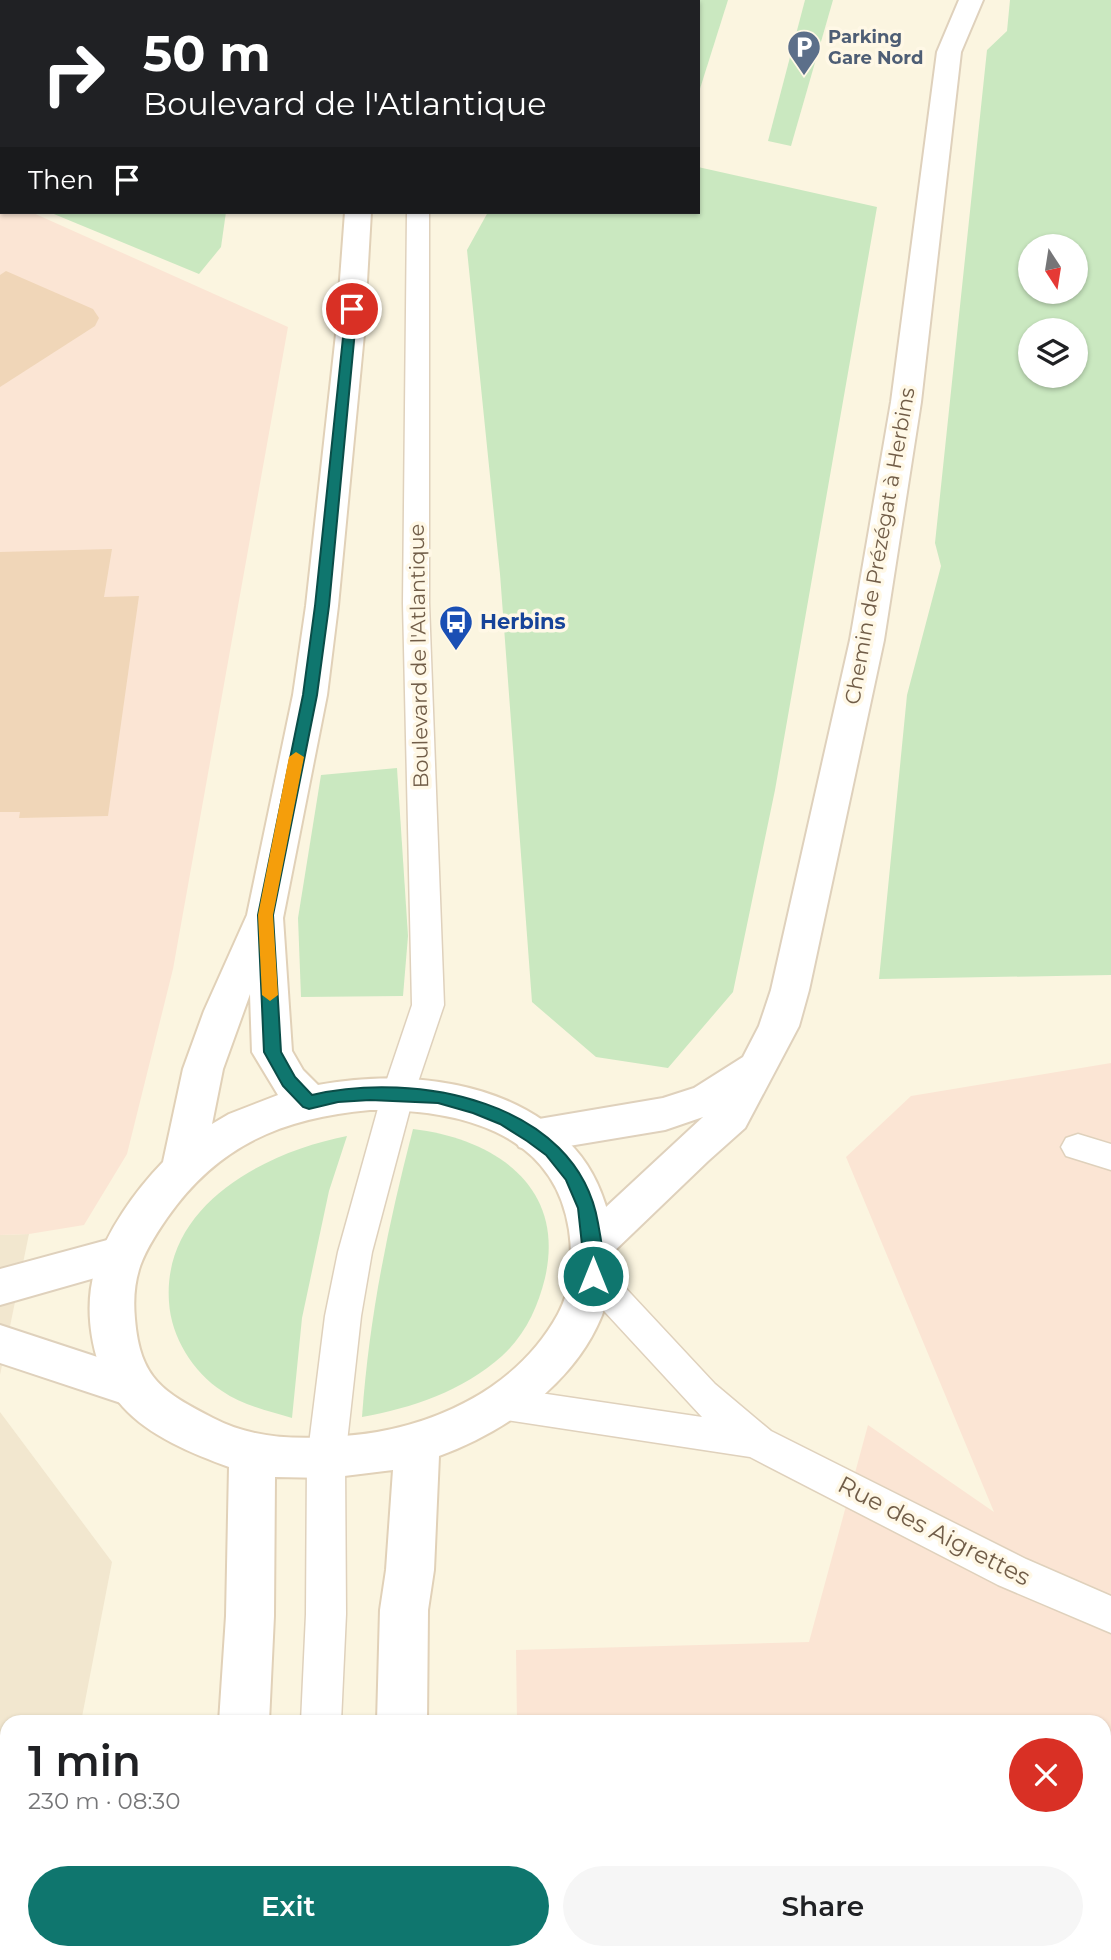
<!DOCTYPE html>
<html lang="en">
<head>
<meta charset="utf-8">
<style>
  :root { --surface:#fff; --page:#f6f6f6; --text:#202124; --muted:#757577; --accent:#0f766e }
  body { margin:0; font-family:Montserrat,sans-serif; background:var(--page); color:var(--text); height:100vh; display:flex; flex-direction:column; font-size:26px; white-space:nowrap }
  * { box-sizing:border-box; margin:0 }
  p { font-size:23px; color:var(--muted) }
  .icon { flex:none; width:38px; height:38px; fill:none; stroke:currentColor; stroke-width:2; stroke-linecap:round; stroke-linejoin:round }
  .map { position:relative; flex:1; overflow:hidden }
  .side { position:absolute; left:0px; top:1715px; width:1111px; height:245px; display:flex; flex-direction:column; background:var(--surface); border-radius:21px 21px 0 0; box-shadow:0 2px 5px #0004 }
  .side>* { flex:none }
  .banner { position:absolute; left:0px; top:0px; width:700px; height:214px; box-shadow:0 2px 5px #0004; background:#202124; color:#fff; overflow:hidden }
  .needle { width:46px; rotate:168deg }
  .controls { position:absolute; left:1018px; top:234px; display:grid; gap:14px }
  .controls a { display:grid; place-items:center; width:70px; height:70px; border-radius:50%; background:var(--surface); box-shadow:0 2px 5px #0004; font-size:35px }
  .pin { position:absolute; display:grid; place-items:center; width:60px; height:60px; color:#fff; margin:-30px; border:4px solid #fff; border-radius:50%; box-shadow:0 2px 7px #0007 }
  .me { position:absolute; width:77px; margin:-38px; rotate:0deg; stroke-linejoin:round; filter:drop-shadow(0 0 5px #0008) }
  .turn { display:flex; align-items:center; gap:24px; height:147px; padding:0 28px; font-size:32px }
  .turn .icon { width:91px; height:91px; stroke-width:2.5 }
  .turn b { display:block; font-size:49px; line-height:60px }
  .then { display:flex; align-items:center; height:66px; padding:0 28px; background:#0003; gap:14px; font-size:26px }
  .round { display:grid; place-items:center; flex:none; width:74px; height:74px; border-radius:37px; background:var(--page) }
  .summary { display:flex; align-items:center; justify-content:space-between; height:119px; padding:0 28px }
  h1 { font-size:42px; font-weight:600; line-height:52px }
  .cta { display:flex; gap:14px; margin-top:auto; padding:14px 28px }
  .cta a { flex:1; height:80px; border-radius:42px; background:var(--accent); color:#fff; font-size:28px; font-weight:600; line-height:80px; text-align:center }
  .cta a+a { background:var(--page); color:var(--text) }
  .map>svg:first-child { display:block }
</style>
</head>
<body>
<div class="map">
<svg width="1111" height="1960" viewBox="0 0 1111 1960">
  <rect width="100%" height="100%" fill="#fbf5e0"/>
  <g fill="#f2e7cf">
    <path d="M29,1234l-29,141v-140z"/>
    <path d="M0,1412l112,150 -31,160h-74v207h-7z"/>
  </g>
  <g fill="#fbe5d4">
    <path d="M0,198l2,14h29l257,115 -115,642 -46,185 -43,71 -55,9 -29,1z"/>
    <path d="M1111,1063v897h-590v-7h583v-231h-587l-1,-72 293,-8 59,-217 126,87 -148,-355 65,-61z"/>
  </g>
  <g fill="#cae8c0" fill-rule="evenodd">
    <path d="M0,0h115l-113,2v189z"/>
    <path d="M699,0h29l-30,95v-92z"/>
    <path d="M805,0h28l-42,146 -23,-5z"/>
    <path d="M1010,0h101v975l-232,4 28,-284 34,-129 -6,-23 52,-493 20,-19zM1031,247h45v45h-45zM1031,331h45v45h-45z"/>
    <path d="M698,167l179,40 -102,583 -42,202 -65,76 -72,-11 -64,-55 -32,-428 -33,-324 21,-38h210z"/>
    <path d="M49,212h177l-5,35 -22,27z"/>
    <path d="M397,768l11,168 -5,60 -102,1 -3,-79 23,-143z"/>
    <path d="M413,1129c82,10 153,57 132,149 -7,29 -20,57 -43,78 -39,35 -90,52 -140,61 7,-99 26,-192 51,-288z"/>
    <path d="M347,1136l-18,55 -27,127 -10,100c-23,-7 -50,-13 -70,-27 -29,-19 -51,-54 -53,-89 -7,-97 96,-150 178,-166z"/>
    <path d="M0,1929h7v24h33v7h-40z"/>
  </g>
  <g fill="#f0d6b8">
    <path d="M6,271l87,38 6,9 -4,8 -95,61v-112z"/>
    <path d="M112,549l-8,48 35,-1 -31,220 -89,2 1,-6h-20v-260z"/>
  </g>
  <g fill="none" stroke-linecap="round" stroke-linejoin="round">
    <g stroke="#dfd1bc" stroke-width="3">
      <g id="lane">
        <rect x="409" y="0" width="20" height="2"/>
        <path d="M407,212h22v391l15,402 -30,89 -42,158 -11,64 -16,144 1,154 -5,108h-40l5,-108 1,-154 18,-144 13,-64 44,-158 30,-89 -9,-402z"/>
        <path d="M1078,1134l33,10v26l-45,-14 -5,-9 5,-9z"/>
        <path d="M593,1261l12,5 110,118 56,47 255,128 85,37v37l-113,-48 -248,-128 -244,-37 -13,-5 -5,-11 5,-11 13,-5 196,29 -121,-131 -6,-10 6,-10z"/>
        <rect x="289" y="1953" width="44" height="7"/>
      </g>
    </g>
    <g stroke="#dfd1bc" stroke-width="4">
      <g id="street">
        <path d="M959,0h24l-22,52 -40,350 -37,238 -75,350 -10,36 -54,102 -37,33 -100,96 -15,5 -15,-5 -6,-12 6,-12 125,-116 -38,13 -132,22 -14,-5 -6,-11 6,-11 14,-5 130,-22 31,-10 49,-31 16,-31 12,-36 79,-350 41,-238 46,-350z"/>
        <path d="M122,1236l15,6 6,12 -6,12 -137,39v-36z"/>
        <path d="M0,1325l149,49 6,14 -6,14 -16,5 -133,-44z"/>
      </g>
    </g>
    <g stroke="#e1d1b8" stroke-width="4">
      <g id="secondary">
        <rect x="361" y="0" width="24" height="2"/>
        <path d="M345,212h26l-7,122 -26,272 -11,89 -44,223 9,133 11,19 15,15c85,-16 196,-6 257,64 19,21 30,49 36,76 20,113 -76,196 -172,231l-5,114 -6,40 -1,112h-50l3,-112 6,-40 7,-100 -65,8 -53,-1 -1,139 -5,106h-50l7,-106 3,-149c-36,-13 -80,-31 -106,-60 -30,-33 -41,-95 -28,-137 11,-39 41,-80 68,-108l20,-93 21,-58 43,-96 46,-220 13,-89 30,-272zM250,994l2,58 26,43 -49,19 -17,10 11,-55zM370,1110c86,-1 184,20 199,120 4,28 3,58 -11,84 -42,77 -130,116 -214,122 -46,4 -91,3 -131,-18 -50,-26 -73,-39 -78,-99 -4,-44 8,-66 32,-101 52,-74 116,-100 203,-108z"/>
        <path d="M198,1953h54l-1,7h-54z"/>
        <rect x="371" y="1953" width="54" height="7"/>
      </g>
    </g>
    <use href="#lane" fill="#fff" fill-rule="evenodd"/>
    <use href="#street" fill="#fff" fill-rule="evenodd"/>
    <use href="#secondary" fill="#fff" fill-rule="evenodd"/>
  </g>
  <path fill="#0f766e" stroke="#0a4d48" stroke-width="2" d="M352,306l5,3 -28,297 -12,89 -44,220 8,137 14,25 17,18c102,-24 265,5 286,128 3,17 9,43 1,59l-6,2 -7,-2 -8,-74 -12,-28 -20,-25 -19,-14 -27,-17 -27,-11 -35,-10 -68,-3 -32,2 -29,7 -6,-2 -20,-21 -19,-34 -6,-137 45,-220 12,-89 31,-297z"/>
  <path fill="#f59e0b" d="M296,752l8,5 -31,158 5,80 -8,6 -8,-6 -4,-80 31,-158z"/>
  <defs>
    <g id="parking-pin" transform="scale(1.75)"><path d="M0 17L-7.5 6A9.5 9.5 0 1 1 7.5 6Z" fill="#5c6f8a" stroke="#fff8e6"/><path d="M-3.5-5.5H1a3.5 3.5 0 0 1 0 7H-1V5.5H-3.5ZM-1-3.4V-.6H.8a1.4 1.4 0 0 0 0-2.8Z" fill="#fff"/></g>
    <g id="bus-pin" transform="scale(1.75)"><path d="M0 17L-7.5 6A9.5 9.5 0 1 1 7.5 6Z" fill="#1a4fb4" stroke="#fff8e6"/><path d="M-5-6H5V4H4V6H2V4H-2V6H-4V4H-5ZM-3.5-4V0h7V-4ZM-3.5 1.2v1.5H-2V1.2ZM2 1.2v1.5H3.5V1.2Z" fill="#fff"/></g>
  </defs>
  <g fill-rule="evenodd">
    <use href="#parking-pin" x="804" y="47"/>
    <use href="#bus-pin" x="456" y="622"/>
  </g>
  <g text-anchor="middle" stroke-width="7" stroke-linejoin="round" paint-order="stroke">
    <g font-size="18" font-weight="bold" fill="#4e5e75" stroke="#fff8e6" text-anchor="start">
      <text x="828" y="43">Parking<tspan x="828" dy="21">Gare Nord</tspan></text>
    </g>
    <g font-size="21" fill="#715d48" stroke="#fff8e6">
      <text transform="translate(880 546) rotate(-80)" y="7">Chemin de Prézégat à Herbins</text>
      <text transform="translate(419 656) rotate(-91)" y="7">Boulevard de l'Atlantique</text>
    </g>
    <g font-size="21" font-weight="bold" fill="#164399" stroke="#fff8e6" text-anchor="start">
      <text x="480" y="629">Herbins</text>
    </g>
    <g font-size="24" fill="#715d48" stroke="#fff8e6">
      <text transform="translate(934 1531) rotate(27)" y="8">Rue des Aigrettes</text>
    </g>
  </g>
</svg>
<div class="controls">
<a><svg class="needle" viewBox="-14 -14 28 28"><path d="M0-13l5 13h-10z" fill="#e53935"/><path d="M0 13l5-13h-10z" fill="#757577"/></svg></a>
<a><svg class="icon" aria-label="layers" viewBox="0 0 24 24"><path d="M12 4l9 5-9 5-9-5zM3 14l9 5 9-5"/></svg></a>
</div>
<div class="pin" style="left:352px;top:309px;background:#d93025"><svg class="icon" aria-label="arrive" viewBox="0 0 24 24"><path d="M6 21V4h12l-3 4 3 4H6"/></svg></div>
<svg class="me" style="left:593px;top:1276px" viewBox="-20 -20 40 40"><circle r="17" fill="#0f766e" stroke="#fff" stroke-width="3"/><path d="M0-11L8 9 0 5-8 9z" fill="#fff"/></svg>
<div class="banner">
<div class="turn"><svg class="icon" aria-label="right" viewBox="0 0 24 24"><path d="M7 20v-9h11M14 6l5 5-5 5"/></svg><div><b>50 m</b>Boulevard de l'Atlantique</div></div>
<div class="then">Then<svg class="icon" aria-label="arrive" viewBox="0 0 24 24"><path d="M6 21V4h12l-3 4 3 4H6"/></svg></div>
</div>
<section class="side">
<div class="summary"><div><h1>1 min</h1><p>230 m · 08:30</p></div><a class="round" style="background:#d93025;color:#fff"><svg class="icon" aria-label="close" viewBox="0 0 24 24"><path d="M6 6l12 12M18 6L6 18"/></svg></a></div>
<div class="cta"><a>Exit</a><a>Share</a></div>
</section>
</div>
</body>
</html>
